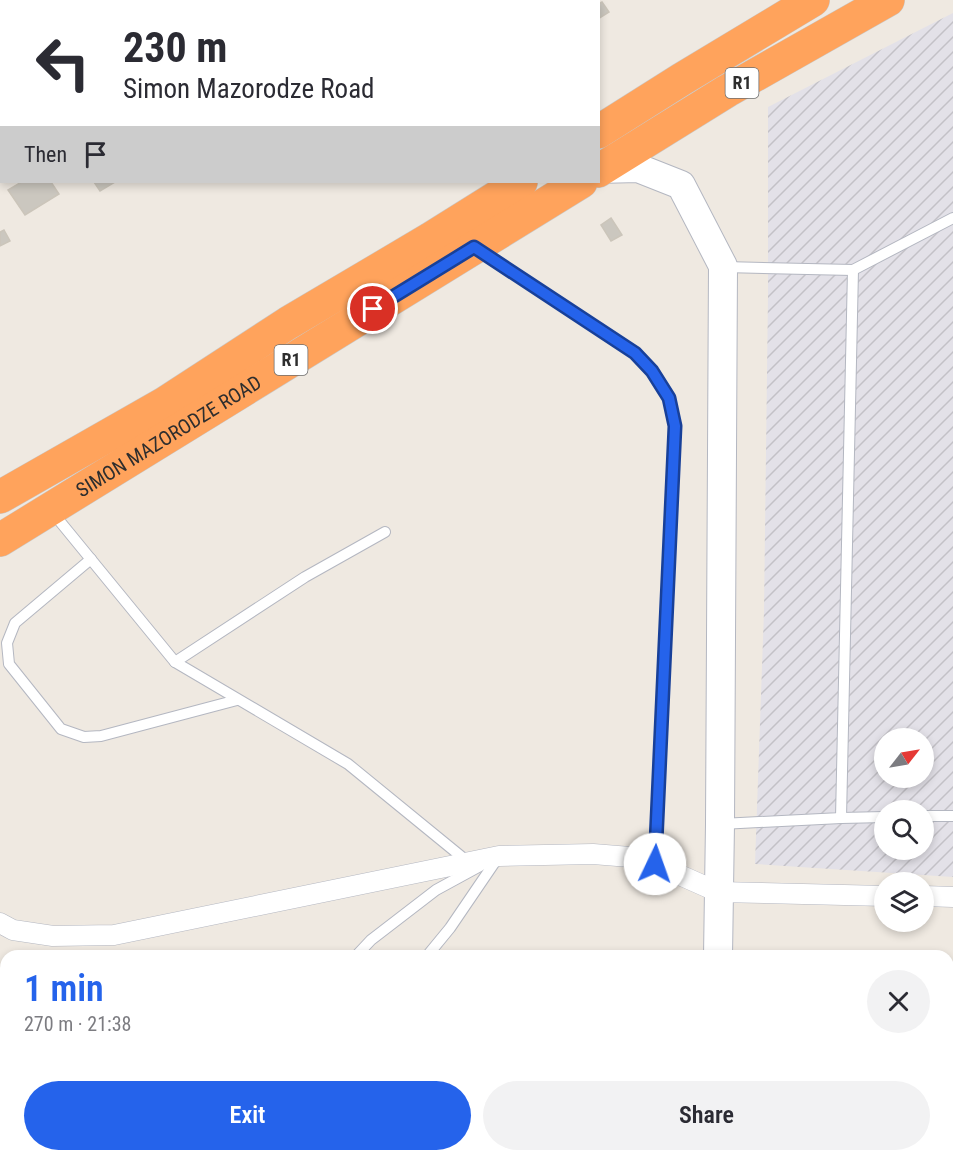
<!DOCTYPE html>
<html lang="en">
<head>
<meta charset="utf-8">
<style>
  :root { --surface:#fff; --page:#f2f2f3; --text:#2b2b33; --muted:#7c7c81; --accent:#2563eb }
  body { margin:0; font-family:"Roboto Condensed",sans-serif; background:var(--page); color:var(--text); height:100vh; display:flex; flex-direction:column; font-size:22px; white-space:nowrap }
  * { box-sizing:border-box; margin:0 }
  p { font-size:20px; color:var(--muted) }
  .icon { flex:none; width:33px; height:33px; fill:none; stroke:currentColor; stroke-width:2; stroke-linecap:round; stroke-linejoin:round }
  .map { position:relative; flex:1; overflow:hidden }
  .sheet { position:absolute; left:0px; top:950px; width:954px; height:212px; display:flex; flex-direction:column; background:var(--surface); border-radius:18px 18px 0 0; box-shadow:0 3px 9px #0003 }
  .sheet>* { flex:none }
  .top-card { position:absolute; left:0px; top:0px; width:600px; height:183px; box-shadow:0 3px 9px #0003; background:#fff; color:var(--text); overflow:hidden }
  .needle { width:39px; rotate:59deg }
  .fabs { position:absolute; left:874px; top:728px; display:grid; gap:12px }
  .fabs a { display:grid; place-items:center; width:60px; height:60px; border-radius:50%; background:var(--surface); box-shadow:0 3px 9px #0003; font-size:30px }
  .pin { position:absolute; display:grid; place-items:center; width:51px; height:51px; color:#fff; margin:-26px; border:3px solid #fff; border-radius:50%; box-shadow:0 2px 6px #0007 }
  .me { position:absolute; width:66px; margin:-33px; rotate:3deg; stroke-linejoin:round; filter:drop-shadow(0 0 4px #0008) }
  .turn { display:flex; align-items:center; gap:21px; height:126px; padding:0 24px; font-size:27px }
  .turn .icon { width:78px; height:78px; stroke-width:2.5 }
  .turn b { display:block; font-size:42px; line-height:51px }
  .then { display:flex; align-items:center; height:57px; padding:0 24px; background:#0003; gap:12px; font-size:22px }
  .round { display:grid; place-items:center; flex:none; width:63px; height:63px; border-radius:32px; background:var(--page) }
  .headline { display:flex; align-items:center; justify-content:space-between; height:102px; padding:0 24px }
  h1 { font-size:36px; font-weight:600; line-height:45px; color:var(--accent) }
  .primary-button { display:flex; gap:12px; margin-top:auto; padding:12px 24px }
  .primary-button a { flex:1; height:69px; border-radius:36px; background:var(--accent); color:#fff; font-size:24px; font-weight:600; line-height:69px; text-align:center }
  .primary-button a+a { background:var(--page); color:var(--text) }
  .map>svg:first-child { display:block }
</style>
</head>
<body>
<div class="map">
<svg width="953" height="1160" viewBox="0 0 953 1160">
  <defs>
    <pattern id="industrial-furrows" width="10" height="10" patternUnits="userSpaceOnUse" patternTransform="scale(1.5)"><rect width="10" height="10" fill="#e3e1e8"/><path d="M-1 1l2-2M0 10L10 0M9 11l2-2" fill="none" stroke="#c3c1c7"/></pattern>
    <pattern id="cemetery-stones" width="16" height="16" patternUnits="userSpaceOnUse" patternTransform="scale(1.5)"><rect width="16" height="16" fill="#c8d9b8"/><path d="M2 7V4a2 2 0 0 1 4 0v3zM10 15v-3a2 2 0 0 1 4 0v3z" fill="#acbb9e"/></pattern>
  </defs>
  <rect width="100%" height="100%" fill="#efe9e1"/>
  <path fill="url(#industrial-furrows)" fill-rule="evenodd" d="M953,13v864l-198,-13 9,-253 4,-316v-188zM885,738h39v39h-39zM885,810h39v39h-39z"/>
  <path fill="url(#cemetery-stones)" d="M6,1056v99h260l2,5h-268v-102z"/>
  <g fill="#cbc7bf" stroke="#cbc5ba" stroke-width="1.5">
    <path d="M602,2l7,10 -11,7v-15z"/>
    <path d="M19,182h32l8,12 -34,21 -17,-25 12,-7z"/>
    <path d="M94,182h21l-15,9z"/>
    <path d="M611,218l11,17 -11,6 -10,-16z"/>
    <path d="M4,230l6,11 -10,5v-14z"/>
  </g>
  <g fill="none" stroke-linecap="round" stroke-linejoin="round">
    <g stroke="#b4b7c1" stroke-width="12">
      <g id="lane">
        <path d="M479,250l156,103 17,18 17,27 6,29 -20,437"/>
        <path d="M724,267l129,3 100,-52"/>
        <path d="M53,513l122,149 173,102 120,98"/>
        <path d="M91,559l-76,64 -8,20 2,21 52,65 23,8 17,-1 136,-36"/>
        <path d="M175,662l130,-85 80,-45"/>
        <path d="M924,816h29"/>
        <path d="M841,818l44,-1"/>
        <path d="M721,824l120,-6 12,-548"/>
        <path d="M356,956l15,-16 65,-50 44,-24"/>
        <path d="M427,956l23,-28 49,-72"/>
        <path d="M206,1155l1,5"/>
        <path d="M142,1160l6,-5"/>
        <path d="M280,1160l3,-5"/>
      </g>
    </g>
    <g stroke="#b4b7c1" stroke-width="21">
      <g id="street">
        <path d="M114,0l1,2"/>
        <path d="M253,2l3,-2"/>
        <path d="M0,111l2,1"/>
        <path d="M924,896l29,1"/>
        <path d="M0,923l13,7 40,6 61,-1 385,-79 94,-2 37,3 25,7 63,28 167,4"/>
      </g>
    </g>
    <g stroke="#b4b7c1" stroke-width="30">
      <g id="secondary">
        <path d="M598,169l40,-1 43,17 42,81 -3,558 -2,132"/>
        <path d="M716,1160v-5"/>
      </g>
    </g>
    <g stroke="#c9c9c9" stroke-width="34">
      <g id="highway">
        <path d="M598,132l84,-53 131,-79"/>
        <path d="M598,171l129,-80 161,-91"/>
        <path d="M0,497l165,-94 123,-80 142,-84 91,-57"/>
        <path id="s1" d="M0,540l581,-358"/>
      </g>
    </g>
    <use href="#lane" stroke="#fff" stroke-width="10"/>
    <use href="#street" stroke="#fff" stroke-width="20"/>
    <use href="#secondary" stroke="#fff" stroke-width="28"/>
    <use href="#highway" stroke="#ffa35c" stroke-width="33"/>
  </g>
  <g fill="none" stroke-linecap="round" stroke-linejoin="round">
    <g stroke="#184099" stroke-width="15">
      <path id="route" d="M373,309l101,-62 161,106 17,18 17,27 6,28 -20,438"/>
    </g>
    <use href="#route" stroke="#2563eb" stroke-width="10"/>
  </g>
  <g text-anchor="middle" stroke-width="5" stroke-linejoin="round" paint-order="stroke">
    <g fill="#fff" stroke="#6d6d6d" stroke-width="1.5">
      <rect x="725.5" y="68" width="33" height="30" rx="4.5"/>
      <rect x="274.5" y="345" width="33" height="30" rx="4.5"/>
    </g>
    <g font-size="18" font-weight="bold" fill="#2e2e2e">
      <text x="742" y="89">R1</text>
      <text x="291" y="366">R1</text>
    </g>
    <g font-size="20" fill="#2e2e2e" stroke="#fff">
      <text dy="7" stroke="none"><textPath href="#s1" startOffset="198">SIMON MAZORODZE ROAD</textPath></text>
    </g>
  </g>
</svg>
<div class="fabs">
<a><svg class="needle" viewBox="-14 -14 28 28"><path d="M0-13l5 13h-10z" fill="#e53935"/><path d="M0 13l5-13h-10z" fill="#7c7c81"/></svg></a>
<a><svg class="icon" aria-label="search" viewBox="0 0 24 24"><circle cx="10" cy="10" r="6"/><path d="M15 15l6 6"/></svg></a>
<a><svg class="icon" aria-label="layers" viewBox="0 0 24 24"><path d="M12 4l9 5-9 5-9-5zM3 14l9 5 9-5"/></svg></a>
</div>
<div class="pin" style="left:373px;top:309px;background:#d93025"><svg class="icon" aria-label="arrive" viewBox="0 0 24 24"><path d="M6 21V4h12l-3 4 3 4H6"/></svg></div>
<svg class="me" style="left:655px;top:864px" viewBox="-20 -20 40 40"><circle r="19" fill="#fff"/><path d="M0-13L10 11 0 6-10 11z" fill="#2563eb"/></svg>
<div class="top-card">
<div class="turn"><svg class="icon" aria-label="left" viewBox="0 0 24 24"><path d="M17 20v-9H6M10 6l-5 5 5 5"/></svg><div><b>230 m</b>Simon Mazorodze Road</div></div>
<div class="then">Then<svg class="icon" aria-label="arrive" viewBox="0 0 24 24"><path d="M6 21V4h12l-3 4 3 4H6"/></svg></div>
</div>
<section class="sheet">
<div class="headline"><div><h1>1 min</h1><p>270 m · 21:38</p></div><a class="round"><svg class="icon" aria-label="close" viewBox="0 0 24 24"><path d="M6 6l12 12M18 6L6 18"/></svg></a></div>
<div class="primary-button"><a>Exit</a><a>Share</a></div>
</section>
</div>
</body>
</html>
